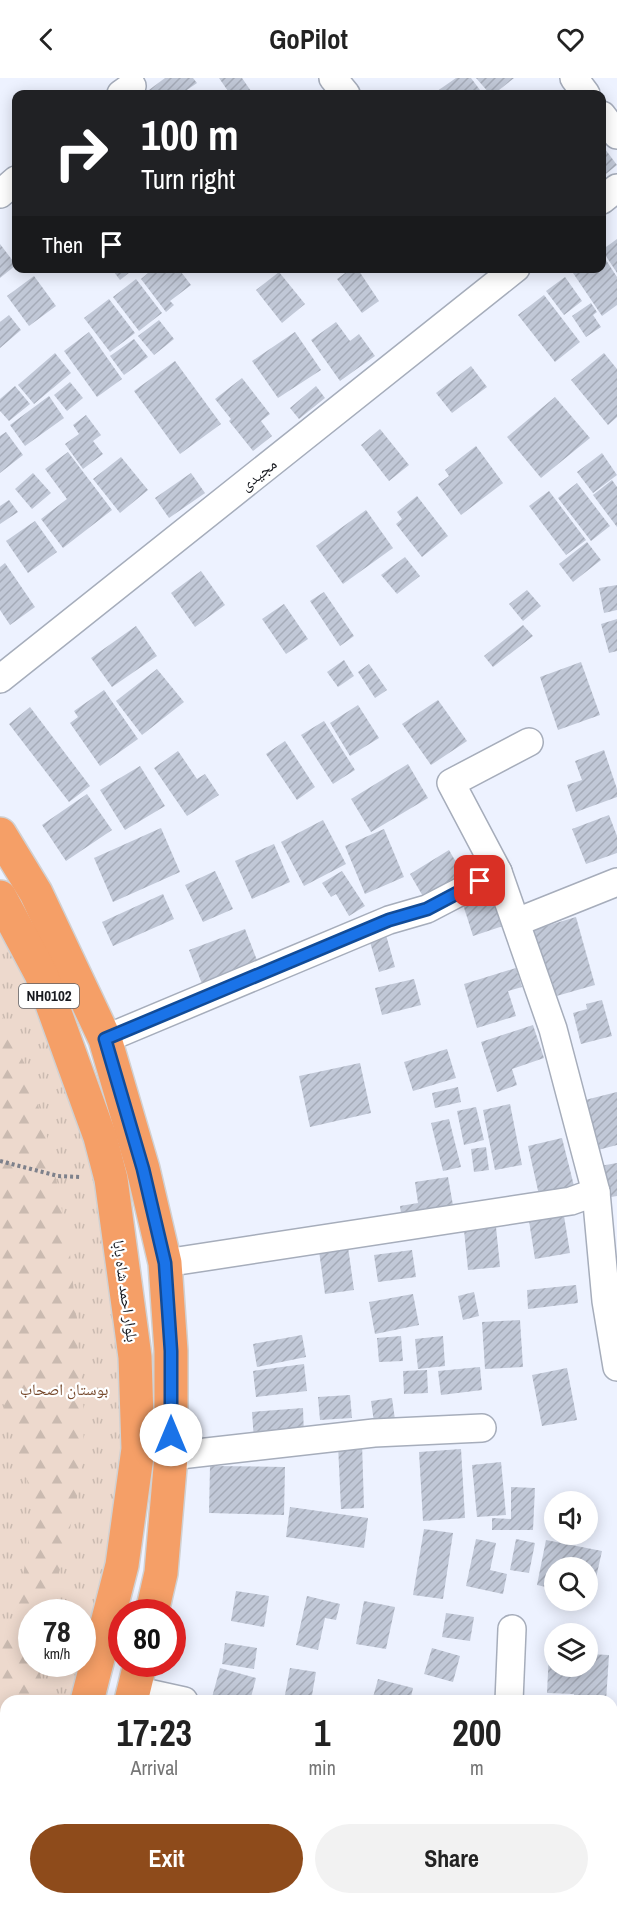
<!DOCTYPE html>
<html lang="en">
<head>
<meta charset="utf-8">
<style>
  :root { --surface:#fff; --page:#f2f2f2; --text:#222; --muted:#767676; --accent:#8e4b1b }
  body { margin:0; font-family:"Archivo Narrow","Noto Naskh Arabic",sans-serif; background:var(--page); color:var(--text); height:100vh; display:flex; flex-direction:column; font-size:22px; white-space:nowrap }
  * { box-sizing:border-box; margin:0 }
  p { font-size:20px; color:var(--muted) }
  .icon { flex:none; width:33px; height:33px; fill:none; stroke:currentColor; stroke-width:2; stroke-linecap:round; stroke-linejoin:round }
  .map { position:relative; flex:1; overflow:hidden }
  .drawer { position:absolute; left:0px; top:1617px; width:618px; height:210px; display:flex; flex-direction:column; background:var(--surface); border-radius:18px 18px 0 0; box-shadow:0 3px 15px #0003 }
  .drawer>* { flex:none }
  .hud { position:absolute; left:12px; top:12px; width:594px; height:183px; border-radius:12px; box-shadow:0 3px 15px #0003; background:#202124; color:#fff; overflow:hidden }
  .controls { position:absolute; left:544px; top:1413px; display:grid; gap:12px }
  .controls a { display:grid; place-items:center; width:54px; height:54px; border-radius:50%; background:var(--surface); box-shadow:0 3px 15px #0003; font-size:30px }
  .speed { position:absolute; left:18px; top:1521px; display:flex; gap:12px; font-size:30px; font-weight:700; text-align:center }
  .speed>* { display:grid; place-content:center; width:78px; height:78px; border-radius:50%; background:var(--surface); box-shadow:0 3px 15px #0003; line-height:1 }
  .speed small { font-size:15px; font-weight:400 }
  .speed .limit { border:9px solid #d22; background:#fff; color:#111 }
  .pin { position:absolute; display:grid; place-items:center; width:51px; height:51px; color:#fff; margin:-26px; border-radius:12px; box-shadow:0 3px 9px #0006 }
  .me { position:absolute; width:66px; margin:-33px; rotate:0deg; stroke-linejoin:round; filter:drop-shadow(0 0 4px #0008) }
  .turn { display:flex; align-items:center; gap:21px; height:126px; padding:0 30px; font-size:27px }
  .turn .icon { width:78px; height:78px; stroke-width:2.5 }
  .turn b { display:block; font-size:42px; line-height:51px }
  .then { display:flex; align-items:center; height:57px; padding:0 30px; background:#0003; gap:12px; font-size:22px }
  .eta { display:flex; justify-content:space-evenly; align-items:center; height:102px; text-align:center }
  .eta b { font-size:36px; font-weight:700; line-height:42px }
  .primary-button { display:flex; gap:12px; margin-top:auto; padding:12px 30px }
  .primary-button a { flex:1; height:69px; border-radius:36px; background:var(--accent); color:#fff; font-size:24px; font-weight:700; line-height:69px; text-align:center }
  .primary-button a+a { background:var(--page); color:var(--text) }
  header { display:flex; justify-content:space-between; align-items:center; height:78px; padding:0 30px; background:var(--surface); font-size:27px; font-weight:700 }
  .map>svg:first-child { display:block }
</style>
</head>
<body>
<header><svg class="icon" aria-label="back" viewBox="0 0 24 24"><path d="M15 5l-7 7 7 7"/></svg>GoPilot<svg class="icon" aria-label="heart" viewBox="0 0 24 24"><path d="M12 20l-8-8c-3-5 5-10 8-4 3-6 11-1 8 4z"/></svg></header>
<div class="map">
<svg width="617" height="1827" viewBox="0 0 617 1827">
  <defs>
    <pattern id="grass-tufts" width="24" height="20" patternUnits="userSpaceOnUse" patternTransform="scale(1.5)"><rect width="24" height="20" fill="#edd9cd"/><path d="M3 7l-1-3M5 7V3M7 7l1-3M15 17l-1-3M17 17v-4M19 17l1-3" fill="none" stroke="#cabab0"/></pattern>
    <pattern id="forest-firs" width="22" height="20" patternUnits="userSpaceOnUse" patternTransform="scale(1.5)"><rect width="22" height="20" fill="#edd9cd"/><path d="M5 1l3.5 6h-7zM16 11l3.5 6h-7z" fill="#cabab0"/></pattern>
    <pattern id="building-hatch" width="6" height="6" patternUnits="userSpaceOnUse" patternTransform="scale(1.5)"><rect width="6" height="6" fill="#c1c8d7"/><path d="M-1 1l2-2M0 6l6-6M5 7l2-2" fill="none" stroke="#a5abb8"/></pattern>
  </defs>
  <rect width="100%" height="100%" fill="#edf2ff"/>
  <path fill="url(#grass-tufts)" fill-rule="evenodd" d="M0,840l75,162 41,185 8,217 -44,219h-74v151l-6,8zM32,1534h50v52h-50z"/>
  <path fill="url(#forest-firs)" d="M0,934l29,61 22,78 19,103 6,58 2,43 3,19 3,41 -1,43 -6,39 -13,58 -16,57h-16v52h9l-2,27 -3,10h-30v92l-6,3v-150l12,-23 10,-40 10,-63 -1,-20 -4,-20 -27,-87z"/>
  <g fill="url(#building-hatch)">
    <path d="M165,0h28l4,5 -16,11h-28l-4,-4z"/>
    <path d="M219,0h23l11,16h-23z"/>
    <path d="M456,0h15l12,16h-50z"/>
    <path d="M476,0h38l-20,16h-4z"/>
    <path d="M602,67l15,20 -15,12z"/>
    <path d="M617,161v34l-15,-23z"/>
    <path d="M0,166l16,21 -16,13z"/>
    <path d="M602,176l15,23v28l-15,11 -29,-43 6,-5h23z"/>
    <path d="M111,190h24l-15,12z"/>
    <path d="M154,190h24l13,17 -21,16 4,4 -8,7 -25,-33z"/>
    <path d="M352,190h5l22,33 -17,12 -25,-34z"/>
    <path d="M279,194l26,32 -23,19 -26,-33z"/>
    <path d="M34,198l22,30 -27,20 -22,-30z"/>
    <path d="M565,199l17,24 -18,14 -18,-24z"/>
    <path d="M136,201l26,34 -23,18 -26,-34z"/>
    <path d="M544,217l36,47 -25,20 -37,-47z"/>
    <path d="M109,221l26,34 -25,19 -26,-34z"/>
    <path d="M591,225l6,9 -4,3 8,12 -15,10 -14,-21z"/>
    <path d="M9,237l12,15 -21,18v-26z"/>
    <path d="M159,242l15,19 -20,16 -16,-19z"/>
    <path d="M336,244l14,19 9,-7 16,22 -35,25 -29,-41z"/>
    <path d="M89,254l33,47 -25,18 -33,-46z"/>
    <path d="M295,254l26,38 -43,28 -26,-37z"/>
    <path d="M134,261l14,18 -24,18 -14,-19z"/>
    <path d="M55,275l16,20 -37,31 -16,-19z"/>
    <path d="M604,275l13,16v48l-9,8 -37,-45z"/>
    <path d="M175,283l46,63 -41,30 -46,-63z"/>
    <path d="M471,288l16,21 -35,26 -16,-20z"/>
    <path d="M242,300l28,36 -9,7 11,15 -19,15 -24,-30 2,-2 -16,-20z"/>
    <path d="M70,304l13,16 -16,13 -13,-16z"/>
    <path d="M15,308l15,18 -21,17 -9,-10v-12z"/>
    <path d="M316,308l9,12 -26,21 -9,-11z"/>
    <path d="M49,318l15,22 -39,28 -15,-21z"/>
    <path d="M555,319l35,41 -49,40 -34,-41z"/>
    <path d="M86,337l15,20 -8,6 10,13 -20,15 -18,-25 14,-10 -6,-9z"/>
    <path d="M380,351l29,36 -20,16 -28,-36z"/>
    <path d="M6,354l17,23 -23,18v-37z"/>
    <path d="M476,368l27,37 -42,32 -23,-31 11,-8 -4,-6z"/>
    <path d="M68,374l44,58 -49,38 -22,-29 26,-20 -22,-30z"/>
    <path d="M602,375l15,22 -24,18 -16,-21z"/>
    <path d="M121,379l27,33 -28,23 -27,-34z"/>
    <path d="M33,395l18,20 -19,16 -17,-20z"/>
    <path d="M191,395l14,20 -36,25 -14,-20z"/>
    <path d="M612,402l5,7v40l-24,-32z"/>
    <path d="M577,405l33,43 -19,15 -33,-43z"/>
    <path d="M549,413l37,49 -20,15 -37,-49z"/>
    <path d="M417,418l31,40 -26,21 -26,-33 6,-5 -5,-7z"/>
    <path d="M9,422l9,12 -18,12v-18z"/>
    <path d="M366,432l27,38 -50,36 -27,-38z"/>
    <path d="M35,443l22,31 -29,21 -22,-32z"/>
    <path d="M587,464l14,18 -28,22 -14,-18z"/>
    <path d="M405,479l15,19 -23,18 -16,-19z"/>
    <path d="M5,485l30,44 -25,18 -10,-15v-43z"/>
    <path d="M201,493l24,34 -30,22 -24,-34z"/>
    <path d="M617,507v25l-13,3 -5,-25z"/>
    <path d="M527,512l14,16 -18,15 -14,-17z"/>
    <path d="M324,514l30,44 -14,10 -30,-45z"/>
    <path d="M284,526l24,35 -22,15 -24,-35z"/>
    <path d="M617,541v32l-8,2 -8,-29z"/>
    <path d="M523,547l10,11 -40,31 -9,-11z"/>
    <path d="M136,548l21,30 -45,31 -21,-29z"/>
    <path d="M344,582l10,16 -16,11 -11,-15z"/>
    <path d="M581,584l19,53 -42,15 -18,-53z"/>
    <path d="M369,586l18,26 -12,8 -17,-26z"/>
    <path d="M157,591l27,33 -42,33 -26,-34z"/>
    <path d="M104,612l34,49 -38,27 -30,-43 8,-6 -4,-6z"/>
    <path d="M438,622l29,41 -36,24 -29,-41z"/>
    <path d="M358,627l21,33 -29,18 -20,-33z"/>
    <path d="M30,629l60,79 -21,16 -60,-78z"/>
    <path d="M324,643l31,49 -22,14 -32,-49z"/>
    <path d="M285,663l30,46 -18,13 -31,-46z"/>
    <path d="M604,672l13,39v8l-41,15 -9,-27 15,-5 -7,-19z"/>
    <path d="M178,673l19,28 8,-5 14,21 -32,21 -33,-48z"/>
    <path d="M408,686l20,34 -57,34 -20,-33z"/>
    <path d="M140,688l25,40 -40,24 -25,-40z"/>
    <path d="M87,716l25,36 -46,31 -24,-36z"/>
    <path d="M609,737l8,21v17l-31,11 -14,-35z"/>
    <path d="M323,742l23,44 -42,22 -23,-44z"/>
    <path d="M161,750l19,44 -67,30 -19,-44z"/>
    <path d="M384,751l20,48 -39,17 -20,-48z"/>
    <path d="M274,766l16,38 -38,17 -17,-38z"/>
    <path d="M449,772l18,31 -39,24 -18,-31z"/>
    <path d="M215,793l18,38 -30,13 -18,-37z"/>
    <path d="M342,793l23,35 -16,10 -13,-22 -5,3 -9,-14z"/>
    <path d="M493,806l13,41 -33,11 -13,-41z"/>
    <path d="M163,816l11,25 -61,27 -11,-24z"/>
    <path d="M576,839l19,68 -42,12 -20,-67z"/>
    <path d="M245,851l15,39 -56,21 -15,-39z"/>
    <path d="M386,857l9,32 -16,5 -10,-33z"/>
    <path d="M516,890l6,19 -14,4 8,25 -39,12 -13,-44z"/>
    <path d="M414,901l7,26 -39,10 -7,-27z"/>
    <path d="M602,922l10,36 -31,8 -8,-31 14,-4 -1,-5z"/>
    <path d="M533,947l11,33 -32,11 5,16 -20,7 -16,-50z"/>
    <path d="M447,971l9,29 -43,13 -9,-29z"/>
    <path d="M360,985l11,50 -61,14 -11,-51z"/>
    <path d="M458,1009l3,15 -26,6 -3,-15z"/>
    <path d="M617,1014v53l-23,6 -13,-50z"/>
    <path d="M510,1026l12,61 -27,5 -12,-60z"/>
    <path d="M476,1029l8,33 -20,5 -7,-34z"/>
    <path d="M449,1041l12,48 -18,4 -12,-48z"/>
    <path d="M562,1060l12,48 -35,9 -11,-49z"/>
    <path d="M486,1069l3,23 -15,2 -3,-23z"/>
    <path d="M617,1085v33l-12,2 -5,-32z"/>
    <path d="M448,1099l6,34 -52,9 -2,-14 18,-3 -3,-21z"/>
    <path d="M564,1138l6,37 -35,6 -6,-38z"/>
    <path d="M496,1149l4,40 -32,3 -4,-40z"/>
    <path d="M348,1169l6,43 -29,4 -6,-43z"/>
    <path d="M412,1172l4,27 -38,5 -4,-27z"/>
    <path d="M576,1207l2,18 -50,6 -1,-19z"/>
    <path d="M474,1214l5,24 -16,4 -5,-24z"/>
    <path d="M413,1216l6,31 -44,9 -6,-32z"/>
    <path d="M520,1242l3,47 -38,2 -3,-47z"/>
    <path d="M302,1257l4,22 -49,10 -4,-23z"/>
    <path d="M401,1258l2,25 -24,1 -2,-24z"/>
    <path d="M443,1258l2,30 -27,3 -3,-30z"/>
    <path d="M304,1286l3,27 -51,6 -3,-26z"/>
    <path d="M480,1289l2,23 -41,5 -3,-24z"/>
    <path d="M567,1290l10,52 -35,6 -10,-51z"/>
    <path d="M427,1292l1,23 -24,1 -1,-23z"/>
    <path d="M350,1317l2,23 -32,2 -2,-23z"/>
    <path d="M392,1320l4,29 -21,2 -4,-28z"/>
    <path d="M303,1330l1,28 -50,4 -2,-28z"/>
    <path d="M362,1366l2,64 -23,1 -3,-64z"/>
    <path d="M461,1371l4,69 -42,3 -4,-69z"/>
    <path d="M501,1384l5,53 -29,2 -5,-52z"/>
    <path d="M210,1388l75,1 -1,48 -75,-2z"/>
    <path d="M511,1409l24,1 -2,42h-41v-12l19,1z"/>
    <path d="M290,1429l78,11 -4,30 -78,-11z"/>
    <path d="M424,1451l29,4 -10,66 -30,-4z"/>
    <path d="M476,1461l20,4 -6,27 17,4 -4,20 -37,-8z"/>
    <path d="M516,1461l19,4 -6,30 -19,-3z"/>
    <path d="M546,1462l56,11 -10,45h-4v-28h-33v21l-18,-4z"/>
    <path d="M236,1513l33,5 -5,31 -33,-6z"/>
    <path d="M307,1518l33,8 -4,16 -11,-2 -7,32 -22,-5z"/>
    <path d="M364,1523l31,6 -9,42 -30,-5z"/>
    <path d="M446,1535l28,4 -4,24 -28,-4z"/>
    <path d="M225,1565l32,5 -3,21 -32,-5z"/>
    <path d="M432,1570l28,8 -7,26 -29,-8z"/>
    <path d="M549,1574h6v14h33v-12l21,1 -3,46 -33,-1 1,-6 -27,-1z"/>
    <path d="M220,1590l36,10 -6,23h-39z"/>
    <path d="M290,1590l26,4 -5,29h-12v-4l-14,-2z"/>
    <path d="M378,1601l35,9 -3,13h-38z"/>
    <path d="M612,1657h5v24l-5,1z"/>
    <path d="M612,1690h5v38l-5,-1z"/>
    <path d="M612,1735l5,1 -1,30 -4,-1z"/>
  </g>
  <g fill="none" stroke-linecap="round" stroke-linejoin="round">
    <g stroke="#a6adbb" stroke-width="30">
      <g id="street">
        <path d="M333,0l13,16"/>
        <path d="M574,0l12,16"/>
        <path d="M121,16l11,-8"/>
        <path d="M602,37l15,20"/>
        <path d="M0,116l16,-14"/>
        <path d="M602,122l15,-12"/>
        <path d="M0,601l516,-411"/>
        <path d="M529,664l-78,41 47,89 55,157 43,163 10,109 11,66"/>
        <path d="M517,844l100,-40"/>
        <path d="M105,961l284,-119 38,-11 71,-37"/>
        <path d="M165,1185l406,-62 25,-9"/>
        <path d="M171,1378l203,-23 108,-5"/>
        <path d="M134,1612l50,11"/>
        <path d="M509,1623l3,-72"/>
      </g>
    </g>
    <g stroke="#d1d1d2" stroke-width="36">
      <g id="highway">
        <path d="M0,756l36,59 69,146 38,130 22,94 6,88v105l-10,117 -9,39"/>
        <path d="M0,819l41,77 59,163 11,42 24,178 3,92 -16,116 -35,136"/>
        <path d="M131,1623l9,-37"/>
        <path d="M0,1810l6,-10"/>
        <path d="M38,1827l4,-6"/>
      </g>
    </g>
    <g stroke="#7e818b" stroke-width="4" stroke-dasharray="3 3" stroke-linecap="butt">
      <path d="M0,1083l58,15 22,1"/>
      <path d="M0,1771l6,-8"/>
    </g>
    <use href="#street" stroke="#fff" stroke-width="27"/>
    <use href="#highway" stroke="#f59f67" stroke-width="33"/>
  </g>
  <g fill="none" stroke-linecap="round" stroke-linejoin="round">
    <g stroke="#114b97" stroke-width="15">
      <path id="route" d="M171,1357v-84l-6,-88 -22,-94 -38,-130 284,-119 38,-11 53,-28"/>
    </g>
    <use href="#route" stroke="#1a73e8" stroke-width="10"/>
  </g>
  <g text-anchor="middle" stroke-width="4.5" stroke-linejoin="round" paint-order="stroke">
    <rect fill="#fff" stroke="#5d5f63" stroke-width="1.5" x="19" y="906" width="60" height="24" rx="4.5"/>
    <g font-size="15" font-weight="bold" fill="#181a20">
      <text x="49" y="923">NH0102</text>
    </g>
    <g font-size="16" fill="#181a20" stroke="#fff">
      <text transform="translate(258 396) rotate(-38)" y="6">مجیدی</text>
      <text transform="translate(126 1213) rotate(82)" y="6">بلوار احمد شاه بابا</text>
    </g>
    <g font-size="16" fill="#774a2d" stroke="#fff">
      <text x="64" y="1317">بوستان اصحاب</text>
    </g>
  </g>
</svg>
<div class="controls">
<a><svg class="icon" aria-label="sound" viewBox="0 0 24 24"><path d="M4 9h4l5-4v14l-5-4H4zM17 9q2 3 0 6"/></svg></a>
<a><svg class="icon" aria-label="search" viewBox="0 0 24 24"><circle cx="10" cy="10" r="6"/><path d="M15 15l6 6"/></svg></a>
<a><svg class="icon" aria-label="layers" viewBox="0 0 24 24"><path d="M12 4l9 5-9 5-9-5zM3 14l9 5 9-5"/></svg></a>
</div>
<div class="speed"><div>78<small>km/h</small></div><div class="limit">80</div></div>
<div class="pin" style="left:480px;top:803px;background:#d93025"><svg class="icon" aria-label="arrive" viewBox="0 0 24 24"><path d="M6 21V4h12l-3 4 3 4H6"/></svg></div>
<svg class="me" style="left:171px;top:1357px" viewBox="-20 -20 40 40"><circle r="19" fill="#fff"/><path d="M0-13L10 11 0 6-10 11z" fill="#1a73e8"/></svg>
<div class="hud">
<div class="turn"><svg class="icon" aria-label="right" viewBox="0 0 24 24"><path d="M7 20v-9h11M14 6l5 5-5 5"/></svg><div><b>100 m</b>Turn right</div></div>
<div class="then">Then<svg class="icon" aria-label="arrive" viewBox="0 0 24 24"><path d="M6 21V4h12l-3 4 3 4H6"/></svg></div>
</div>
<section class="drawer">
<div class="eta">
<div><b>17:23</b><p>Arrival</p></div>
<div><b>1</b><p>min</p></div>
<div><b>200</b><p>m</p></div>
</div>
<div class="primary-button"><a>Exit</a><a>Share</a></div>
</section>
</div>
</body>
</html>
